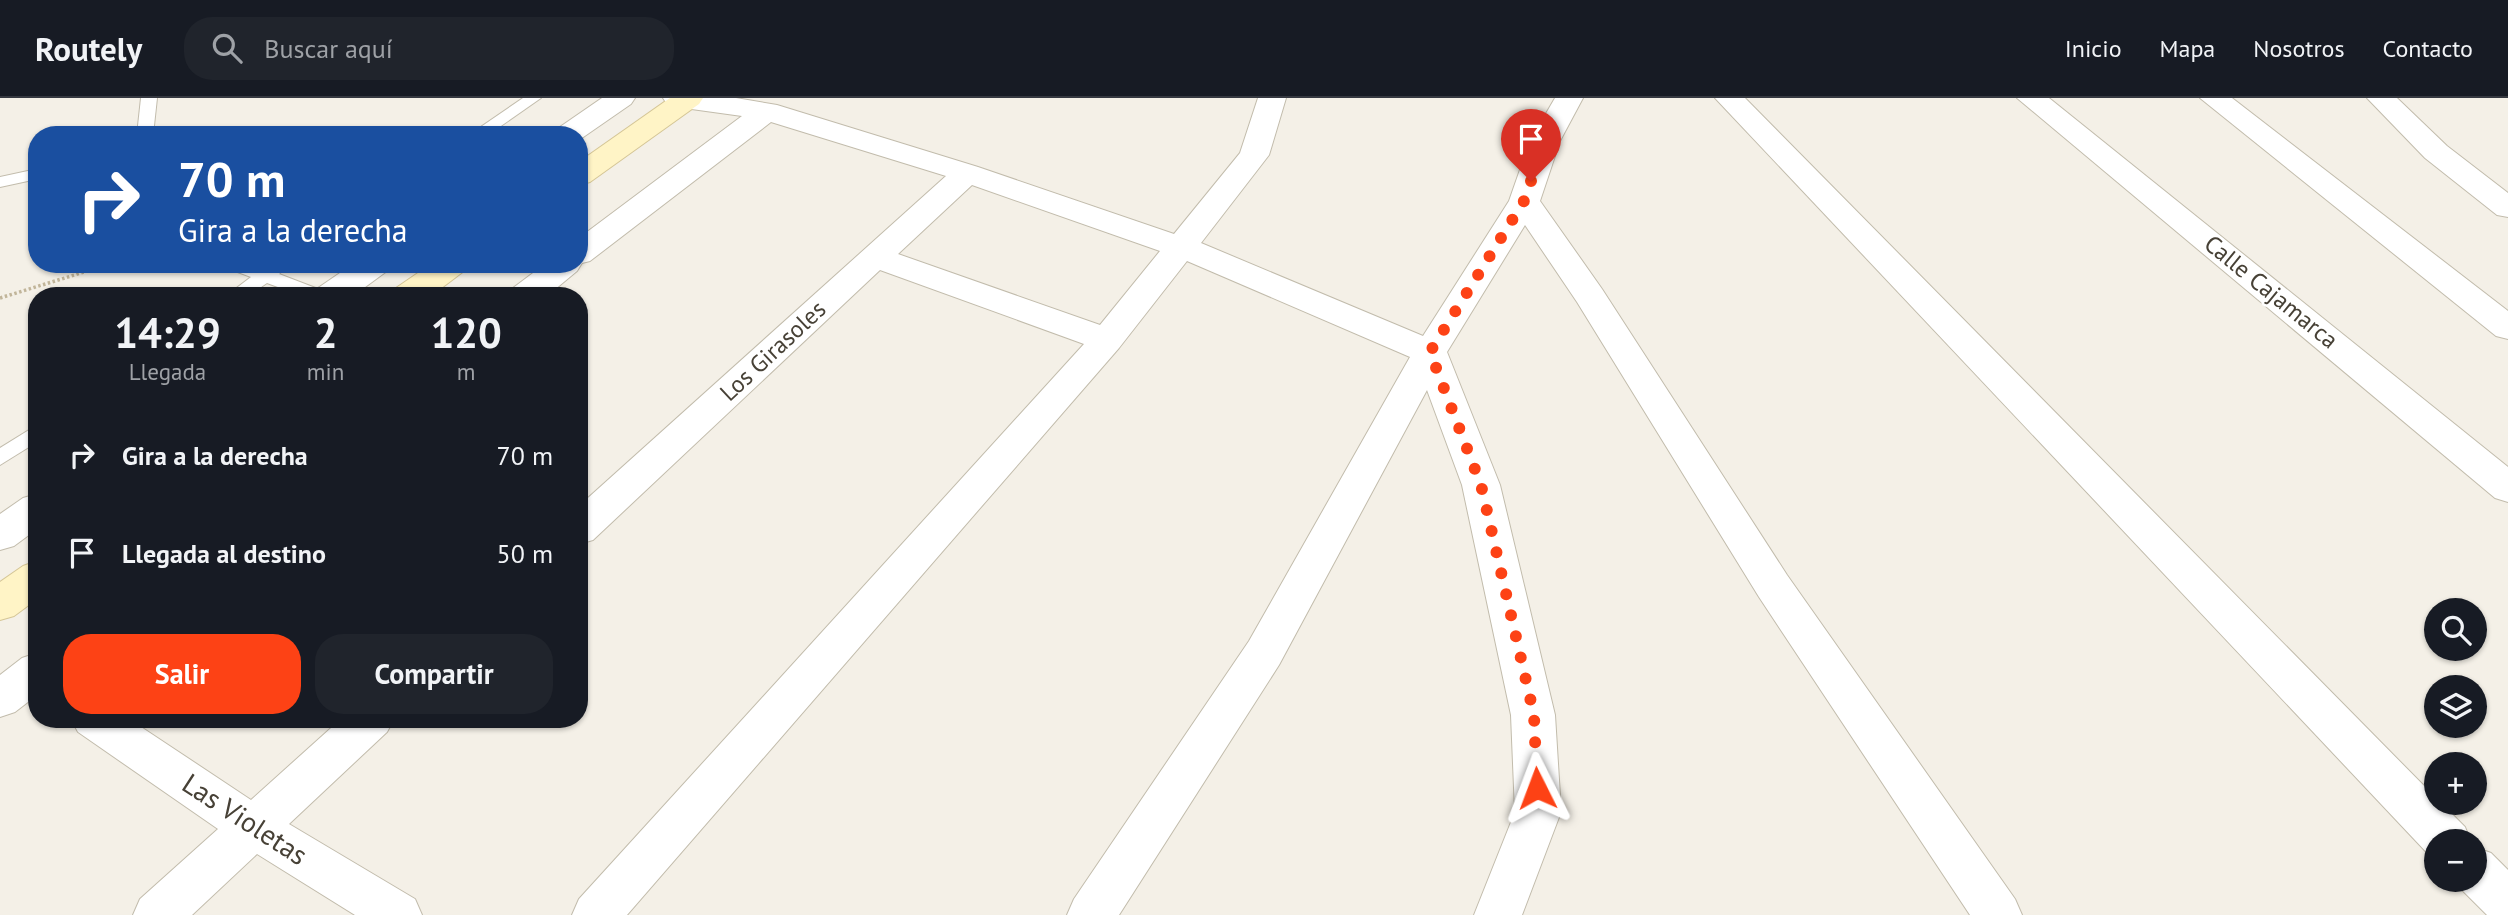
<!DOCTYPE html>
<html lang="es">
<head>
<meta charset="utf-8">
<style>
  :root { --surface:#171b24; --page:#20242c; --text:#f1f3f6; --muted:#9ea1a6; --line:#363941; --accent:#fd4215 }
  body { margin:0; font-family:"PT Sans",sans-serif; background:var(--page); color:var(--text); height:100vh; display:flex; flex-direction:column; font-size:26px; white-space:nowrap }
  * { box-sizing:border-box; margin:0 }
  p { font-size:23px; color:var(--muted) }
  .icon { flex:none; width:38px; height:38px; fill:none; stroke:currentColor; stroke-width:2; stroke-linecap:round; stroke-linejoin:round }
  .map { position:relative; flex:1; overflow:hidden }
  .panel { position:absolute; left:28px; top:189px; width:560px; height:441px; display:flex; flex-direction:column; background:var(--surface); border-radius:28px; box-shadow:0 2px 5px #0004 }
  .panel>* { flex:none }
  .guide { position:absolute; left:28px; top:28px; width:560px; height:147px; border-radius:28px; box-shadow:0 2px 5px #0004; background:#1a4fa0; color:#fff; overflow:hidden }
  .fabs { position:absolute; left:2424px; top:500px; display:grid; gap:14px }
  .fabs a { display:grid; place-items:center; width:63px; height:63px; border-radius:50%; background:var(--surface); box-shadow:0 2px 5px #0004; font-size:35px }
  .pin { position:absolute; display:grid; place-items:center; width:60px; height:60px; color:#fff; margin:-72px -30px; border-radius:50% 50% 50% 0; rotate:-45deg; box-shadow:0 0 7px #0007 }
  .pin .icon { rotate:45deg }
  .me { position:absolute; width:77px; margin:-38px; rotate:357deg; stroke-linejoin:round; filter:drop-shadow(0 0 5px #0008) }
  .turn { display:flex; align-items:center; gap:24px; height:147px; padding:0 35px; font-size:32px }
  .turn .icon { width:91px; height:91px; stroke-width:2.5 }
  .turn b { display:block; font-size:49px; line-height:60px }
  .eta { display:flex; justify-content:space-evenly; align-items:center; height:119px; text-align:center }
  .eta b { font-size:42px; font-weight:800; line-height:49px }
  .action { display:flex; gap:14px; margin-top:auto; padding:14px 35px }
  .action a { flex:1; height:80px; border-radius:28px; background:var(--accent); color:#fff; font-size:28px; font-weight:800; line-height:80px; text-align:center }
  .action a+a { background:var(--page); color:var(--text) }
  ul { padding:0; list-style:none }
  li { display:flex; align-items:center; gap:21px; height:98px; padding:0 35px }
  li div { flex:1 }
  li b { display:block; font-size:26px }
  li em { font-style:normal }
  header { display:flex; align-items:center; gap:42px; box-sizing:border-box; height:98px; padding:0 35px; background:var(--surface); border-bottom:2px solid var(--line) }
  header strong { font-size:33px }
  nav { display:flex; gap:38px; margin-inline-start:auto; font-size:24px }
  .search { width:490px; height:63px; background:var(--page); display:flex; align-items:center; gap:18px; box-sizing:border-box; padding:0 24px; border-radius:28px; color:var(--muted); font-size:26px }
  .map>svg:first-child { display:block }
</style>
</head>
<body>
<header>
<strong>Routely</strong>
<div class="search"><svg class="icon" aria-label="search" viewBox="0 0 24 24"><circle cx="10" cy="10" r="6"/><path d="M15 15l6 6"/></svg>Buscar aquí</div>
<nav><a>Inicio</a><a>Mapa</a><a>Nosotros</a><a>Contacto</a></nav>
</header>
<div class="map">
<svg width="2508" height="817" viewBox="0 0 2508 817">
  <rect width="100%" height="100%" fill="#f4f0e7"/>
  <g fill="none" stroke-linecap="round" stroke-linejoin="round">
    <g stroke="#c2bcac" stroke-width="2">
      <g id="service">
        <path d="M141,0h16l-4,37h-16z"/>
        <path d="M523,0h18l-53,37h-19z"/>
        <path d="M37,71v10l-37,8v-10z"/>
        <path d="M224,166h27l12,5 6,-5h22l-12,10 47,18 3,4h-27l-35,-13 -19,13h-22l25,-19 -24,-9z"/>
        <path d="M37,327v17l-37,23v-17z"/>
      </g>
    </g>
    <g stroke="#c2bcac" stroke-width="2">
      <g id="minor">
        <path d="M602,0h33l-4,6 -52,36v-5h-26l4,-6z"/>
        <path d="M663,0h73l41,7 201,62 196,67 66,-81 18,-55h28l-17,57 -68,88 222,93 86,-135 21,-60 25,-43h28l-23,43 -20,60 62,88 185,286 228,324 7,16h-52l-211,-318 -182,-295 -52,-77 -78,127 53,133 55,230 6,97 -39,103h-48l41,-103 -4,-97 -49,-230 -35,-95 -148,275 -160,250h-52l7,-16 175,-258 161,-284 -223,-96 -68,87 -492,567h-55l7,-16 505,-555 -204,-74 -287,270 -14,4v-38l367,-330 -175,-54 -181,139 -8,2 -5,8 -30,25h-38l4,-8 32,-24h34v-26l163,-122 -65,-9 -10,-3zM972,87l188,66 -60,74 -202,-71z"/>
        <path d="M1715,0h30l691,700v5h5l24,24 6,15h-35v17l-5,-2z"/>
        <path d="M2017,0h32l459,369v35l-13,-4z"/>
        <path d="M2200,0h32l276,213v28l-12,-3z"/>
        <path d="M2367,0h30l50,48 61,47v24l-11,-2 -72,-57z"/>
        <path d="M353,166h39l-5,7 -34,25h-39l4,-8z"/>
        <path d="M37,396v35l-23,17 -14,4v-36l23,-16z"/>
        <path d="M37,555v42l-22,17 -15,5v-42l22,-17z"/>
        <path d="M71,621h58l122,81 90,-81h53l-7,13 -98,92 126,75 7,16h-67l-98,-61 -65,61h-59l7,-16 78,-70 -140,-97z"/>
        <path d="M2474,749l17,6 17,17v45h-21l-30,-30 -2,-5h19z"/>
      </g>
    </g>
    <g stroke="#d5c696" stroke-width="2">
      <g id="secondary">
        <path d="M670,0h33l-4,6 -109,78 -11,3v-23z"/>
        <path d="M431,166h38l-5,7 -33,25h-39l4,-8z"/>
        <path d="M37,463v38l-23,17 -14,4v-38l23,-16z"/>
      </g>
    </g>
    <path stroke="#c1b59a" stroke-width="3.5" stroke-dasharray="2.5 2.5" stroke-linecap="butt" d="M0,200l110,-34"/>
    <use href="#service" fill="#fff" fill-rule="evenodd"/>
    <use href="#minor" fill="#fff" fill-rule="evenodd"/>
    <use href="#secondary" fill="#fff4c6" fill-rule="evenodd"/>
  </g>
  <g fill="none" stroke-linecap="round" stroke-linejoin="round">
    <path stroke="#fd4215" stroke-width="12" stroke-dasharray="0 21.6" d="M1531,83l-7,20 -94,151 51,133 53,230 3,73"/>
  </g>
  <g text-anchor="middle" stroke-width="5" stroke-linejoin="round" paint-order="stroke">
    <g font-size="24" fill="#474136" stroke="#fff">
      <text transform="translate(2271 194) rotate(39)" y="8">Calle Cajamarca</text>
      <text transform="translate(773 253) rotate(-43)" y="8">Los Girasoles</text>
    </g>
    <g font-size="28" fill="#474136" stroke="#fff">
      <text transform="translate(245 721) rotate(33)" y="10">Las Violetas</text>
    </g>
  </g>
</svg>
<div class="fabs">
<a><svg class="icon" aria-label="search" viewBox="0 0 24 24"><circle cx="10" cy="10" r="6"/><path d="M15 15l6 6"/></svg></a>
<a><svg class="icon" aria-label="layers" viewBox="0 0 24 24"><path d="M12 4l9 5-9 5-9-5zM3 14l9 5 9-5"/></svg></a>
<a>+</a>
<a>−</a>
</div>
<div class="pin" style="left:1531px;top:83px;background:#d93025"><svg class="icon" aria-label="arrive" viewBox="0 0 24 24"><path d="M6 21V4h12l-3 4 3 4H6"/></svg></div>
<svg class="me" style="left:1537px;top:690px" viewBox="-20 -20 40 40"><path d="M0-17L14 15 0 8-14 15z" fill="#fd4215" stroke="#fff" stroke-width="4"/></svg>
<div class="guide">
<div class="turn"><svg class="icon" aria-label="right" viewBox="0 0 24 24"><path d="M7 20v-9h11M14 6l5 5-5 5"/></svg><div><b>70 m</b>Gira a la derecha</div></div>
</div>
<section class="panel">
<div class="eta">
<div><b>14:29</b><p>Llegada</p></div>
<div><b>2</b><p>min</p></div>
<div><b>120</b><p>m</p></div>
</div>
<ul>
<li><svg class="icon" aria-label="right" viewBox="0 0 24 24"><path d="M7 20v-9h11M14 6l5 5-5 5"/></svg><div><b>Gira a la derecha</b></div><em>70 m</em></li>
<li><svg class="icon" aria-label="arrive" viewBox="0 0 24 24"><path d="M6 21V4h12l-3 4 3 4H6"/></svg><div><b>Llegada al destino</b></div><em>50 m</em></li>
</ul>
<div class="action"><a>Salir</a><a>Compartir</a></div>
</section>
</div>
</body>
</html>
